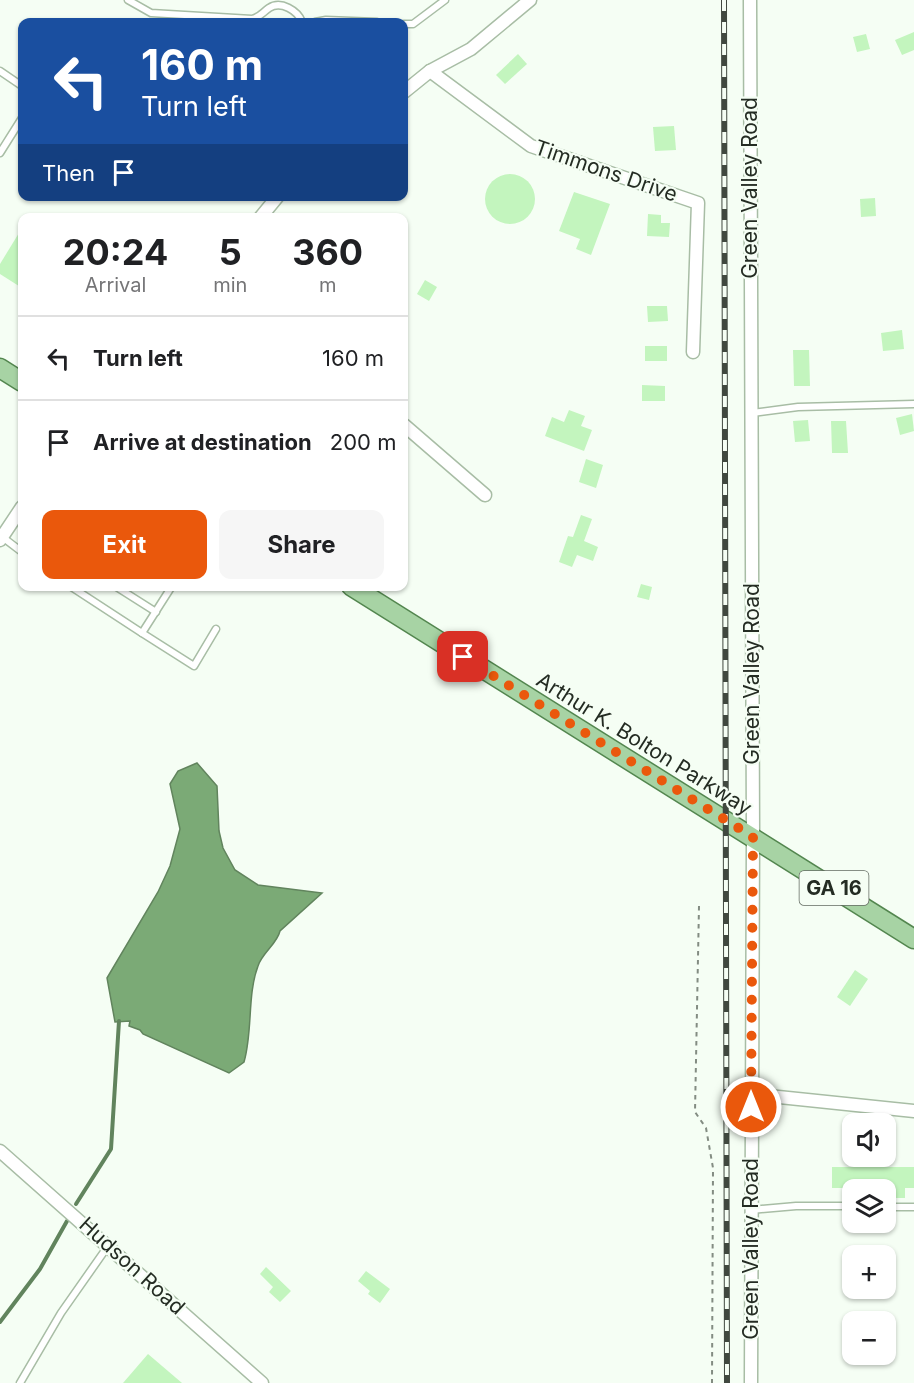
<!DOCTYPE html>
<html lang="en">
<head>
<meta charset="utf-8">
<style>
  :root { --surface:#fff; --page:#f6f6f6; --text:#202124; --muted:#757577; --line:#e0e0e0; --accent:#ea580c }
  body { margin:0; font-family:Inter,sans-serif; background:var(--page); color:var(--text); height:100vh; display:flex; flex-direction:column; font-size:22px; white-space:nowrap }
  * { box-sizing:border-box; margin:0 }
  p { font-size:20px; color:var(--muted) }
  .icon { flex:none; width:33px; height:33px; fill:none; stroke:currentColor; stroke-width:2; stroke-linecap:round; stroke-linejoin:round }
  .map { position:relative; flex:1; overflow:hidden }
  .sheet { position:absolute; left:18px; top:213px; width:390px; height:378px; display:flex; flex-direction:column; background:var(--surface); border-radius:12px; box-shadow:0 2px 4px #0004 }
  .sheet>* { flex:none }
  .guide { position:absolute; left:18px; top:18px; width:390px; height:183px; border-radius:12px; box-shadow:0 2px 4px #0004; background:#1a4fa0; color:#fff; overflow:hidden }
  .tools { position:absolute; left:842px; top:1113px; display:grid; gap:12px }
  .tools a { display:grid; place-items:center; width:54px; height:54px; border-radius:12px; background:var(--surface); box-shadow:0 2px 4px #0004; font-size:30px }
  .pin { position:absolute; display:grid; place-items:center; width:51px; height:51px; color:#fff; margin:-26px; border-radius:12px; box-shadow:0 3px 9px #0006 }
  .me { position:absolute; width:66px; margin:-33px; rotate:0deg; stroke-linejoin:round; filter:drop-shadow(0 0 4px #0008) }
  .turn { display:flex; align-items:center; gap:21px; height:126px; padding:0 24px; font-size:27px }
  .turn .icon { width:78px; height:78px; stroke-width:2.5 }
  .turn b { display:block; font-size:42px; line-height:51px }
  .then { display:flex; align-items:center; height:57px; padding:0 24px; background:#0003; gap:12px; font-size:22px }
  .eta { display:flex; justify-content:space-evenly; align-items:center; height:102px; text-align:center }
  .eta b { font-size:36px; font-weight:700; line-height:42px }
  .button { display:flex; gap:12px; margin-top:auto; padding:12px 24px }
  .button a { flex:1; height:69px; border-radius:12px; background:var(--accent); color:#fff; font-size:24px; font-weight:700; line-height:69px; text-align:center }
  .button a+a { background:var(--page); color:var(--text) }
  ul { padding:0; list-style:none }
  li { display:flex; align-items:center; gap:18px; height:84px; padding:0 24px; border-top:2px solid var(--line) }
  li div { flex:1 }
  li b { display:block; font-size:22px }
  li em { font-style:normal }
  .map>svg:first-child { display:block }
</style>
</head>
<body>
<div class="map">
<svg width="914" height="1383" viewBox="0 0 914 1383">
  <rect width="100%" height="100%" fill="#f5fef4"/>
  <path fill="#7baa76" stroke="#61845d" stroke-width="1.5" d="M197,763l20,23 2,45 4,17 12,22 23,15 64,8 -42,38c-3,13 -18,22 -22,35 -11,29 -5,65 -14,96l-15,11 -86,-39 -3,-4 -11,-4 1,-5 -15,1 -8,-44 51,-86 12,-26 10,-37 -10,-45 8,-13z"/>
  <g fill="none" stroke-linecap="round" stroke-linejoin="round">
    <g stroke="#61845d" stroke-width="4">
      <path d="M76,1204l35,-55 8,-128"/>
      <path d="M0,1322l40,-53 27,-48"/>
    </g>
  </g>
  <g fill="#c3f5be">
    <path d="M914,32v18l-12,5 -7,-15z"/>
    <path d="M866,34l4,15 -13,3 -4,-15z"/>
    <path d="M518,54l9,10 -22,20 -9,-9z"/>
    <path d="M674,126l2,24 -21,1 -2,-24z"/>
    <circle cx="510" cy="199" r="25"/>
    <path d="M574,192l36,12 -19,51 -15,-6 4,-10 -21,-8z"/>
    <path d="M875,198l1,18 -15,1 -1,-18z"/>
    <path d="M648,214l13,1v8h9l-1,14 -22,-1z"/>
    <path d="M22,228v60l-22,-14v-10z"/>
    <path d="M425,280l12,7 -8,14 -12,-7z"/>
    <path d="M647,306h20l1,15 -20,1z"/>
    <path d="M902,330l2,19 -21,2 -2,-18z"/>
    <rect x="645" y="346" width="22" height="15"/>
    <path d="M793,350h16l1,36h-16z"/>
    <path d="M642,385l23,1v15h-23z"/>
    <path d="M569,410l16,6 -4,10 11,4 -8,21 -39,-15 7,-19 12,5z"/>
    <path d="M912,414l2,17 -14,4 -4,-17z"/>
    <path d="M808,420l2,21 -15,1 -2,-21z"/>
    <path d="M831,421h15l2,32h-16z"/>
    <path d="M586,459l17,6 -7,23 -17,-6z"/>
    <path d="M581,515l11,4 -8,22 14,6 -5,14 -16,-6 -5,12 -13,-5 9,-26 5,1z"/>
    <path d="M641,584l11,3 -3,13 -12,-3z"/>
    <path d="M855,970l13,9 -18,27 -13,-9z"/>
    <path d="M832,1167h82v21h-9v10h-14v-10h-59z"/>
    <path d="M266,1267l25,24 -11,11 -11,-10 4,-5 -13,-13z"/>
    <path d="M366,1271l24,18 -10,14 -12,-9 2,-3 -12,-10z"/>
    <path d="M148,1354l34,29h-59z"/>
  </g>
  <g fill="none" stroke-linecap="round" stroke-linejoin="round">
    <g stroke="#a8bda5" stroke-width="9">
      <g id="service">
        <path d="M128,0l23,13 101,6c8,-2 10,-6 17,-11 12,-8 29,3 33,14"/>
        <path d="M315,22l11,-2 51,2"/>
        <path d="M404,24h9l32,-24"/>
        <path d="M0,71l22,15"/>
        <path d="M0,153l22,-35"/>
        <path d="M752,413l46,-6 116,-3"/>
        <path d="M1,536l21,16"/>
        <path d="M70,586l72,47 30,-47"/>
        <path d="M115,586l41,26"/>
        <path d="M142,633l52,33 22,-37"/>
        <path d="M885,1207h29"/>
        <path d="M751,1210l45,-4h56"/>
        <path d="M20,1383l41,-70 47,-67"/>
      </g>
    </g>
    <g stroke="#a8bda5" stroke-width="15">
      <g id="minor">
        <path d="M750,0l3,837 -2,546"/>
        <path d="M430,71l101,75 167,57 -5,149"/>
        <path d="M404,92l26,-21 41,-22 59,-49"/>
        <path d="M260,218l18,-22"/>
        <path d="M404,425l81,70"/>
        <path d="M0,540l22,-33"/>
        <path d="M750,1094l164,17"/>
        <path d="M0,1151l262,232"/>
      </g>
    </g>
    <g stroke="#53864f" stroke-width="21">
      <g id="primary">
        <path d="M0,368l22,14"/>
        <path d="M351,586l563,353"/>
      </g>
    </g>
    <path stroke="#838c82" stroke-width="2" stroke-dasharray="4.5 4.5" stroke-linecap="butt" d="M699,906l-4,206 11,16 7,40 -1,215"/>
    <use href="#service" stroke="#fff" stroke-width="6"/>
    <use href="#minor" stroke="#fff" stroke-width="12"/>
    <use href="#primary" stroke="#a7d3a4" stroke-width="18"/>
    <g stroke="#40483f" stroke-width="6">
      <path id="rail" d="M724,0l3,1383"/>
    </g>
    <use href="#rail" stroke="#f5fef4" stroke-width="4" stroke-dasharray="11" stroke-linecap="butt"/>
  </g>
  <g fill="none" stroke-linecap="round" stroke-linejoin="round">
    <path stroke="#ea580c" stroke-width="10" stroke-dasharray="0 18" d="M463,657l290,180 -2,270"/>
  </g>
  <g text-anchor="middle" stroke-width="4.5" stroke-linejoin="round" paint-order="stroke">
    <rect fill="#f5fef4" stroke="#636b62" stroke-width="1.5" x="799.5" y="871" width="69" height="34" rx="4.5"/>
    <g font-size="20" font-weight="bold" fill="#242c23">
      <text x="834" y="895">GA 16</text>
    </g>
    <g font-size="21" fill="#242c23" stroke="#f5fef4">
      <text transform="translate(606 171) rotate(19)" y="7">Timmons Drive</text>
      <text transform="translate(750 188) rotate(-90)" y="7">Green Valley Road</text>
      <text transform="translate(752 674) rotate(-90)" y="7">Green Valley Road</text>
      <text transform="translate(644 744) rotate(32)" y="7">Arthur K. Bolton Parkway</text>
      <text transform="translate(751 1249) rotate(-90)" y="7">Green Valley Road</text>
      <text transform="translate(132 1266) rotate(42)" y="7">Hudson Road</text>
    </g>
  </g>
</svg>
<div class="tools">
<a><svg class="icon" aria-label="sound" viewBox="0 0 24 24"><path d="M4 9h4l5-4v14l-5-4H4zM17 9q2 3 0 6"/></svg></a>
<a><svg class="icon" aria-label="layers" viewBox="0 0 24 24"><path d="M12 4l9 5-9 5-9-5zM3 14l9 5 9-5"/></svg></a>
<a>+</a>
<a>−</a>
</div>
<div class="pin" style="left:463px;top:657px;background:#d93025"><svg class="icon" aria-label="arrive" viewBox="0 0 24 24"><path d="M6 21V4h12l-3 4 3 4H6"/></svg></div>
<svg class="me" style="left:751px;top:1107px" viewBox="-20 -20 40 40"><circle r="17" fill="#ea580c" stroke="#fff" stroke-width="3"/><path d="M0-11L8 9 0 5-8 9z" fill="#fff"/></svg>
<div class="guide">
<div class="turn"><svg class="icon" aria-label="left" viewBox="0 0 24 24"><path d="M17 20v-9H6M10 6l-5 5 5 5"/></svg><div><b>160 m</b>Turn left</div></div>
<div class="then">Then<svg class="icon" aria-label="arrive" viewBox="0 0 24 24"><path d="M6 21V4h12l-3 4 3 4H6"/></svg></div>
</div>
<section class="sheet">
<div class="eta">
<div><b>20:24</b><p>Arrival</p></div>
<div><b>5</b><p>min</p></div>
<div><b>360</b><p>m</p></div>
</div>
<ul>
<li><svg class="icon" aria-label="left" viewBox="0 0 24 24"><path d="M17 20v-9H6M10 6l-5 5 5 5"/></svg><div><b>Turn left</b></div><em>160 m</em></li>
<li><svg class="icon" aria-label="arrive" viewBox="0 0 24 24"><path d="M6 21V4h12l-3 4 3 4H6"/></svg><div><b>Arrive at destination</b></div><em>200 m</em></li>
</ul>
<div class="button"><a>Exit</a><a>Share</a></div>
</section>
</div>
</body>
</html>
